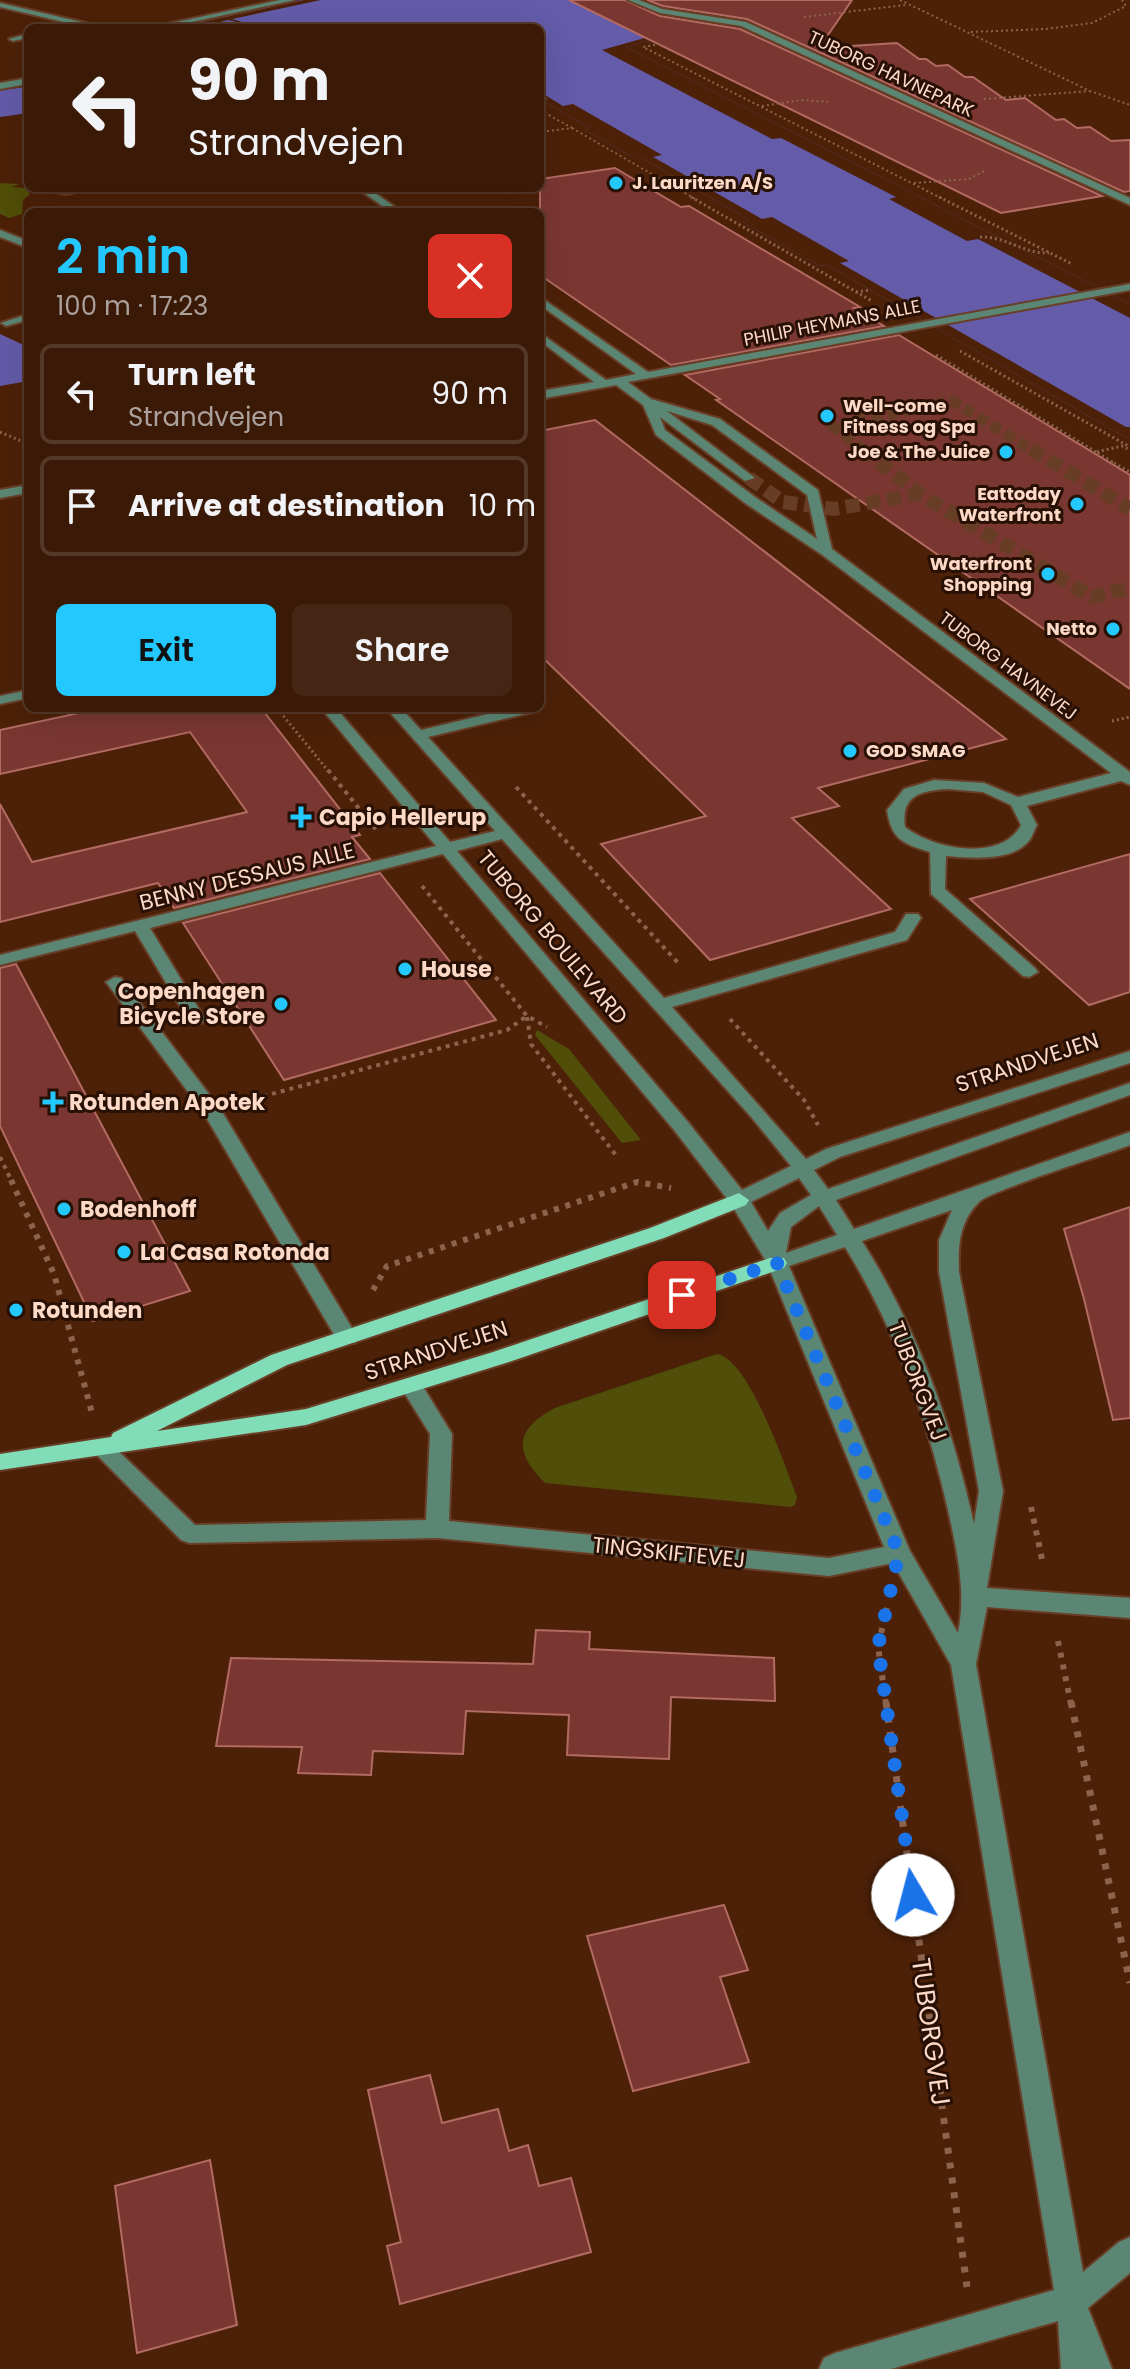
<!DOCTYPE html>
<html lang="en">
<head>
<meta charset="utf-8">
<style>
  :root { --surface:#3a1906; --page:#452614; --text:#f1f3f6; --muted:#aba09b; --line:#543828; --accent:#23c9fe }
  body { margin:0; font-family:Poppins,sans-serif; background:var(--page); color:var(--text); height:100vh; display:flex; flex-direction:column; font-size:30px; white-space:nowrap }
  * { box-sizing:border-box; margin:0 }
  p { font-size:26px; color:var(--muted) }
  .icon { flex:none; width:44px; height:44px; fill:none; stroke:currentColor; stroke-width:2; stroke-linecap:round; stroke-linejoin:round }
  .map { position:relative; flex:1; overflow:hidden }
  .details { position:absolute; left:24px; top:208px; width:520px; height:504px; display:flex; flex-direction:column; background:var(--surface); border-radius:12px; box-shadow:0 8px 32px #0002,0 0 0 2px var(--line) }
  .details>* { flex:none }
  .guide { position:absolute; left:24px; top:24px; width:520px; height:168px; border-radius:12px; box-shadow:0 8px 32px #0002,0 0 0 2px var(--line); background:#3a1906; color:var(--text); overflow:hidden }
  .pin { position:absolute; display:grid; place-items:center; width:68px; height:68px; color:#fff; margin:-34px; border-radius:16px; box-shadow:0 4px 12px #0006 }
  .me { position:absolute; width:88px; margin:-44px; rotate:352deg; stroke-linejoin:round; filter:drop-shadow(0 0 6px #0008) }
  .turn { display:flex; align-items:center; gap:28px; height:168px; padding:0 32px; font-size:36px }
  .turn .icon { width:104px; height:104px; stroke-width:2.5 }
  .turn b { display:block; font-size:56px; line-height:68px }
  .round { display:grid; place-items:center; flex:none; width:84px; height:84px; border-radius:12px; background:var(--page) }
  .summary { display:flex; align-items:center; justify-content:space-between; height:136px; padding:0 32px }
  h1 { font-size:48px; font-weight:600; line-height:60px; color:var(--accent) }
  .cta { display:flex; gap:16px; margin-top:auto; padding:16px 32px }
  .cta a { flex:1; height:92px; border-radius:12px; background:var(--accent); color:#111; font-size:32px; font-weight:600; line-height:92px; text-align:center }
  .cta a+a { background:var(--page); color:var(--text) }
  ul { padding:0; list-style:none }
  li { display:flex; align-items:center; gap:24px; height:100px; margin:0 16px 12px; padding:0 16px; border:4px solid var(--line); border-radius:12px }
  li div { flex:1 }
  li b { display:block; font-size:30px }
  li em { font-style:normal }
  .map>svg:first-child { display:block }
</style>
</head>
<body>
<div class="map">
<svg width="1130" height="2369" viewBox="0 0 1130 2369">
  <rect width="100%" height="100%" fill="#4d2108"/>
  <g fill="#514e0a">
    <path d="M0,183l20,1 -9,3 14,1 5,6 -7,6 -1,14 -13,4 -9,-4z"/>
    <path d="M537,1030l32,19 72,91 -19,3 -87,-108z"/>
    <path d="M717,1354c32,5 68,112 80,143l-2,8 -4,2 -246,-24c-32,-31 -30,-54 10,-75z"/>
  </g>
  <g fill="#645ba9">
    <path d="M301,0h283l77,37 -35,10 504,257v136l-303,-175 -8,1 -76,-44 6,-2 -107,-62h-8l-49,-28 4,-2 -45,-27 -4,1v-74h-370z"/>
    <path d="M28,87v26l-28,4v-27z"/>
    <path d="M0,334l28,13v34l-28,5z"/>
  </g>
  <g fill="#4d2108">
    <path d="M304,0h17l-89,19 30,9 -34,-8 -32,8h-23z"/>
    <path d="M648,37h13l-35,10 504,257v14l-152,-79 -11,2 -78,-42 7,-2 -115,-59 -9,1 -170,-89z"/>
    <path d="M540,92l23,14 10,-2 89,51 -9,2 109,62 10,-2 77,44 -9,2 286,164h4v13l-303,-175 -8,1 -76,-44 6,-2 -107,-62h-8l-49,-28 4,-2 -45,-27 -4,1z"/>
  </g>
  <g fill="#7a3732" stroke="#b26a62" stroke-width="2">
    <path d="M569,0h56l35,16 80,13 362,167 -101,17z"/>
    <path d="M647,0h205l-33,48 78,-5 22,16h7l10,7 12,-1 17,12h8l33,23 19,-2 31,22 8,-1 13,9 13,-1 21,14 19,-1v51l-6,1 -377,-173 -84,-13z"/>
    <path d="M615,168l66,39 8,-1 171,101 -6,1 30,18 -213,39 -131,-90v-96z"/>
    <path d="M899,335l231,140v214l-414,-289 4,-1 -35,-24z"/>
    <path d="M595,420l411,319 -188,49 21,18 -47,12 99,91 -181,51 -109,-116 105,-28 -166,-161v-224z"/>
    <path d="M102,708h159l99,127 -8,2 18,22 -196,49 -16,-25 -158,39v-118l32,58 215,-50 -57,-80 -190,42v-44z"/>
    <path d="M1130,854v138l-41,13 -119,-106z"/>
    <path d="M380,873l116,147 -212,60 -101,-157z"/>
    <path d="M16,964l174,327 -97,30 -93,-195v-158z"/>
    <path d="M1130,1207v211l-17,2 -29,-121 -20,-70z"/>
    <path d="M536,1630l54,2 -1,17 185,9 1,43 -104,-4 -2,62 -102,-4 2,-40 -103,-4 -3,43 -90,-3 -2,24 -73,-2 4,-26 -86,-1 15,-88 302,6z"/>
    <path d="M724,1905l24,65 -28,7 29,85 -116,29 -46,-155z"/>
    <path d="M430,2075l12,48 56,-14 11,42 19,-6 11,41 32,-8 20,74 -191,52 -13,-58 14,-4 -33,-152z"/>
    <path d="M210,2160l27,165 -100,28 -22,-167z"/>
  </g>
  <g fill="none" stroke-linecap="round" stroke-linejoin="round">
    <path stroke="#673d25" stroke-width="11" stroke-dasharray="11 5" stroke-linecap="butt" d="M865,451l-32,-25 119,-25 82,50"/>
    <g stroke="#673d25" stroke-width="14" stroke-dasharray="14 7" stroke-linecap="butt">
      <path d="M862,449l58,45 172,103 38,-9"/>
      <path d="M1031,449l99,60"/>
      <path d="M749,478l34,24 51,7 86,-15"/>
    </g>
    <g stroke="#693e27" stroke-width="4">
      <g id="minor">
        <path d="M280,0h15l-131,28h-16z"/>
        <path d="M628,0h11l23,9 84,13 384,176v7l-389,-179 -81,-13z"/>
        <path d="M0,3l99,23 4,2h-14l-89,-21z"/>
        <path d="M28,34v4l-15,3 -4,-2z"/>
        <path d="M28,78v6l-28,5v-6z"/>
        <path d="M35,188h61l-30,6z"/>
        <path d="M357,188h11l34,24h-11z"/>
        <path d="M0,230l28,11v7l-28,-11z"/>
        <path d="M1130,284v6l-502,92 23,17 69,20 98,71 14,59 298,223v13l-9,-4 -94,25 10,19c-3,5 -5,13 -9,17 -18,20 -58,16 -82,14l-1,33 90,79 3,4 -9,5 -6,-1 -92,-82 -1,-42c-27,-8 -39,-13 -43,-42l17,-21 30,-9 50,3 34,14 93,-24 -290,-219 -76,-51 -89,-68 -13,-30 -27,-20 -76,14v-8l54,-9 -54,-41v-8l66,47 30,-6 -96,-69v-8l108,75zM667,411l45,14 95,70 10,44 -62,-42 -90,-67 -5,-13 85,64 10,-3zM948,789l35,3 28,13 10,20c-20,38 -88,24 -116,2 -4,-32 15,-36 43,-38z"/>
        <path d="M28,314v6l-22,6 -5,-3z"/>
        <path d="M28,485v8l-28,5v-8z"/>
        <path d="M28,690v8l-28,6v-8z"/>
        <path d="M321,708h15l114,134 45,-11 -109,-123h15l20,22 92,-22h22l-2,4 -105,25 236,261 231,-66 11,-18h12l3,4 -14,22 -235,67 134,152 20,-10 304,-98v12l-290,94 -26,13 14,19 302,-106v12l-294,105 18,29 276,-97v13c-25,10 -141,46 -151,57 -20,20 -21,44 -20,70l44,219 -16,97 143,10v20l-143,-11 -11,57 107,608 36,-30 11,-5v36l-42,35 24,61h-51l-3,-48 -167,48h-72l5,-11 11,-5 219,-63 -103,-625 -58,-102 -64,13 -392,-38 -248,5 -8,-3 -90,-91 3,-6 8,-2 8,2 85,82 231,-5 4,-86 -30,-48 3,-6h16l33,54 -3,87 380,37 55,-11 -117,-284 -36,-59 -57,-74 -231,-276 -293,74 55,91 -3,4h-12l-55,-92 -135,34v-10l436,-109zM502,839l250,279 39,48 -49,24 -54,-68 -231,-271zM799,1178l12,17 -31,18 -12,18 -17,-29zM819,1206l18,29 -51,18 5,-26zM952,1210l-13,30v32l40,219 -5,33c-22,-100 -57,-196 -112,-283zM845,1247c51,83 84,176 105,272 8,38 16,74 8,114l-48,-82 -121,-285z"/>
        <path d="M115,977l6,1 100,132 137,228 -3,5h-16l-136,-231 -97,-130z"/>
      </g>
    </g>
    <g stroke="#693e27" stroke-width="4">
      <path id="major" d="M739,1193l10,7 -3,5 -82,33 -377,127 -130,66 149,-22 187,-57 277,-94h14l3,5 -3,5 -275,94 -203,63 -306,45v-16l111,-17 2,-4 158,-78 379,-127z"/>
    </g>
    <g stroke="#8c634c" stroke-width="2" stroke-dasharray="2 3" stroke-linecap="butt">
      <path d="M900,0l190,91 40,14"/>
      <path d="M804,17l101,-12"/>
      <path d="M971,32l75,-3 46,-6 34,-17 -4,-6"/>
      <path d="M660,44l-17,3 300,152"/>
      <path d="M984,99l105,-8"/>
      <path d="M540,100l9,-2"/>
      <path d="M762,106l39,-6 30,2"/>
      <path d="M540,110l32,18 -32,4"/>
      <path d="M572,128l123,71"/>
      <path d="M914,183l55,-4 15,-8"/>
    </g>
    <g stroke="#8c634c" stroke-width="3" stroke-dasharray="2 3" stroke-linecap="butt">
      <path d="M691,197l181,104"/>
      <path d="M939,197l133,67"/>
      <path d="M980,237c25,-1 44,17 69,16"/>
      <path d="M856,292l13,-2"/>
      <path d="M960,351l170,96"/>
      <path d="M936,355l160,97"/>
      <path d="M23,382l5,5"/>
      <path d="M0,432l28,12"/>
      <path d="M1111,463h3l-18,-11 26,-6 8,4"/>
      <path d="M1114,463l16,9"/>
      <path d="M277,708l52,64"/>
      <path d="M1112,721l18,-4"/>
    </g>
    <g stroke="#8c634c" stroke-width="4" stroke-dasharray="4 5" stroke-linecap="butt">
      <path d="M328,770l50,62"/>
      <path d="M516,787l164,178"/>
      <path d="M422,886l105,130 20,11"/>
      <path d="M527,1017l4,27 87,114"/>
      <path d="M730,1019l74,81 14,25"/>
      <path d="M246,1101l261,-71 20,-14"/>
      <path d="M0,1157l12,25"/>
    </g>
    <g stroke="#8c634c" stroke-width="6" stroke-dasharray="5 7" stroke-linecap="butt">
      <path d="M11,1180l43,94 38,139"/>
      <path d="M373,1290l14,-24 250,-84 34,6"/>
      <path d="M1031,1507l12,57"/>
      <path d="M1058,1641l13,63"/>
      <path d="M886,1704l-8,-58 9,-38"/>
    </g>
    <g stroke="#8c634c" stroke-width="7" stroke-dasharray="6 9" stroke-linecap="butt">
      <path d="M886,1702l81,585"/>
      <path d="M1071,1702l59,281"/>
    </g>
    <use href="#minor" fill="#5c8674" fill-rule="evenodd"/>
    <use href="#major" fill="#81ddb8" fill-rule="evenodd"/>
  </g>
  <g fill="none" stroke-linecap="round" stroke-linejoin="round">
    <path stroke="#1a73e8" stroke-width="14" stroke-dasharray="0 25.2" d="M682,1295l95,-32 122,290 -21,93 35,249"/>
  </g>
  <g fill="#23c9fe" stroke="#291004" stroke-width="3">
    <circle cx="616" cy="183" r="8"/>
    <circle cx="827" cy="416" r="8"/>
    <circle cx="1006" cy="452" r="8"/>
    <circle cx="1077" cy="504" r="8"/>
    <circle cx="1048" cy="574" r="8"/>
    <circle cx="1113" cy="629" r="8"/>
    <circle cx="850" cy="751" r="8"/>
    <path d="M297 805h8v8h8v8h-8v8h-8v-8h-8v-8h8z"/>
    <circle cx="405" cy="969" r="8"/>
    <circle cx="281" cy="1004" r="8"/>
    <path d="M49 1090h8v8h8v8h-8v8h-8v-8h-8v-8h8z"/>
    <circle cx="64" cy="1209" r="8"/>
    <circle cx="124" cy="1252" r="8"/>
    <circle cx="16" cy="1310" r="8"/>
  </g>
  <g text-anchor="middle" stroke-width="6" stroke-linejoin="round" paint-order="stroke">
    <g font-size="18" fill="#fdd9c8" stroke="#291004">
      <text transform="translate(891 74) rotate(25)" y="6">TUBORG HAVNEPARK</text>
      <text transform="translate(832 323) rotate(-11)" y="6">PHILIP HEYMANS ALLE</text>
      <text transform="translate(1008 666) rotate(37)" y="6">TUBORG HAVNEVEJ</text>
    </g>
    <g font-size="18" font-weight="bold" fill="#fdd9c8" stroke="#291004" text-anchor="end">
      <text x="632" y="189" text-anchor="start">J. Lauritzen A/S</text>
      <text x="843" y="412" text-anchor="start">Well-come<tspan x="843" dy="21">Fitness og Spa</tspan></text>
      <text x="990" y="458">Joe &amp; The Juice</text>
      <text x="1061" y="500">Eattoday<tspan x="1061" dy="21">Waterfront</tspan></text>
      <text x="1032" y="570">Waterfront<tspan x="1032" dy="21">Shopping</tspan></text>
      <text x="1097" y="635">Netto</text>
      <text x="866" y="757" text-anchor="start">GOD SMAG</text>
    </g>
    <g font-size="22" font-weight="bold" fill="#fdd9c8" stroke="#291004" text-anchor="start">
      <text x="319" y="825">Capio Hellerup</text>
      <text x="421" y="977">House</text>
      <text x="265" y="999" text-anchor="end">Copenhagen<tspan x="265" dy="25">Bicycle Store</tspan></text>
      <text x="69" y="1110">Rotunden Apotek</text>
      <text x="80" y="1217">Bodenhoff</text>
      <text x="140" y="1260">La Casa Rotonda</text>
      <text x="32" y="1318">Rotunden</text>
    </g>
    <g font-size="22" fill="#fdd9c8" stroke="#291004">
      <text transform="translate(247 876) rotate(-14)" y="8">BENNY DESSAUS ALLE</text>
      <text transform="translate(553 937) rotate(50)" y="8">TUBORG BOULEVARD</text>
      <text transform="translate(1027 1062) rotate(-18)" y="8">STRANDVEJEN</text>
      <text transform="translate(436 1350) rotate(-18)" y="8">STRANDVEJEN</text>
      <text transform="translate(918 1381) rotate(69)" y="8">TUBORGVEJ</text>
      <text transform="translate(669 1552) rotate(6)" y="8">TINGSKIFTEVEJ</text>
    </g>
    <g font-size="26" fill="#fdd9c8" stroke="#291004">
      <text transform="translate(931 2032) rotate(82)" y="9">TUBORGVEJ</text>
    </g>
  </g>
</svg>
<div class="pin" style="left:682px;top:1295px;background:#d93025"><svg class="icon" aria-label="arrive" viewBox="0 0 24 24"><path d="M6 21V4h12l-3 4 3 4H6"/></svg></div>
<svg class="me" style="left:913px;top:1895px" viewBox="-20 -20 40 40"><circle r="19" fill="#fff"/><path d="M0-13L10 11 0 6-10 11z" fill="#1a73e8"/></svg>
<div class="guide">
<div class="turn"><svg class="icon" aria-label="left" viewBox="0 0 24 24"><path d="M17 20v-9H6M10 6l-5 5 5 5"/></svg><div><b>90 m</b>Strandvejen</div></div>
</div>
<section class="details">
<div class="summary"><div><h1>2 min</h1><p>100 m · 17:23</p></div><a class="round" style="background:#d93025;color:#fff"><svg class="icon" aria-label="close" viewBox="0 0 24 24"><path d="M6 6l12 12M18 6L6 18"/></svg></a></div>
<ul>
<li><svg class="icon" aria-label="left" viewBox="0 0 24 24"><path d="M17 20v-9H6M10 6l-5 5 5 5"/></svg><div><b>Turn left</b><p>Strandvejen</p></div><em>90 m</em></li>
<li><svg class="icon" aria-label="arrive" viewBox="0 0 24 24"><path d="M6 21V4h12l-3 4 3 4H6"/></svg><div><b>Arrive at destination</b></div><em>10 m</em></li>
</ul>
<div class="cta"><a>Exit</a><a>Share</a></div>
</section>
</div>
</body>
</html>
